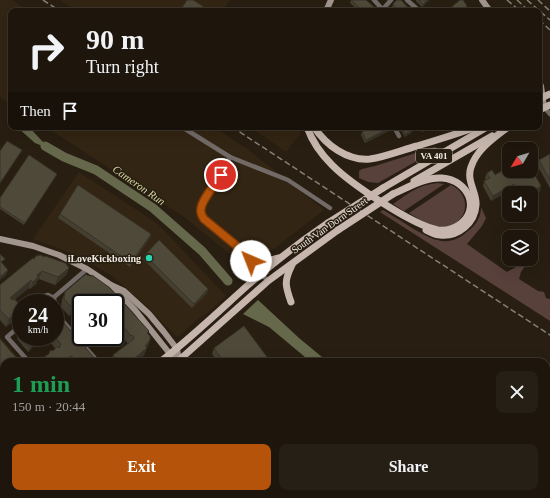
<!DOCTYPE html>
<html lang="en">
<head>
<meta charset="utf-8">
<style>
  :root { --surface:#1e160d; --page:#261f16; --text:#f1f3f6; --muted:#a19f9d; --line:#3c352e; --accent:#b45309 }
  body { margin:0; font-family:Georgia,serif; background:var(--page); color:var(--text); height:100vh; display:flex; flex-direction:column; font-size:15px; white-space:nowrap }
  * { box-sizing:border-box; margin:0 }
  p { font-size:13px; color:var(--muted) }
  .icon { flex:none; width:22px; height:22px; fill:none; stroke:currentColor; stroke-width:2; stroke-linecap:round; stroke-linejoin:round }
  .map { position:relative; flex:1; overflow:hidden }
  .drawer { position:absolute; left:0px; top:358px; width:550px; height:140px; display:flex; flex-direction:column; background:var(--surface); border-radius:12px 12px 0 0; box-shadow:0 4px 16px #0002,0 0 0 1px var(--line) }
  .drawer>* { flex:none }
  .top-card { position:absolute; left:8px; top:8px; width:534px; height:122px; border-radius:8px; box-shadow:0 4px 16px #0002,0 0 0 1px var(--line); background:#1e160d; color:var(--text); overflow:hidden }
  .needle { width:26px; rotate:232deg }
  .fabs { position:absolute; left:502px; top:142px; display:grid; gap:8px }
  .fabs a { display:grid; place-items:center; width:36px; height:36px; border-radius:8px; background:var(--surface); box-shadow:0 4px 16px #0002,0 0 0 1px var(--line); font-size:20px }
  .speed { position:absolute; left:12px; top:294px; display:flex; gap:8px; font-size:20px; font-weight:700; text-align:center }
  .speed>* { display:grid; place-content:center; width:52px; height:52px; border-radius:50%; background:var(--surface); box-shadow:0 4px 16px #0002,0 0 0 1px var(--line); line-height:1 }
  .speed small { font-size:10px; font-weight:400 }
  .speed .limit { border:2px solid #111; border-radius:6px; background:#fff; color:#111 }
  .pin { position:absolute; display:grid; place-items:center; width:34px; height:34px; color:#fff; margin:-17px; border:2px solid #fff; border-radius:50%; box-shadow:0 1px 4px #0007 }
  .me { position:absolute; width:44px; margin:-22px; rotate:316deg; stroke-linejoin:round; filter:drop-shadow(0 0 3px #0008) }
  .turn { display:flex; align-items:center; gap:14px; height:84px; padding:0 12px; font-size:18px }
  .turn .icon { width:52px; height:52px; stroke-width:2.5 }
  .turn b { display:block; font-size:28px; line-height:34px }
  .then { display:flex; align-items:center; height:38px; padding:0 12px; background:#0003; gap:8px; font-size:15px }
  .round { display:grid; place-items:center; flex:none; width:42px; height:42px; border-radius:8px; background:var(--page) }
  .overview { display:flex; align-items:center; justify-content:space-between; height:68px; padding:0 12px }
  h1 { font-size:24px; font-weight:700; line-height:30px; color:#1e9e55 }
  .button { display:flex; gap:8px; margin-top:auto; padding:8px 12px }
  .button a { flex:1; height:46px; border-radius:8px; background:var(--accent); color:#fff; font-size:16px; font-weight:700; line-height:46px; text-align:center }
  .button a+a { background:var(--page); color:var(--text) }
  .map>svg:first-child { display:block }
</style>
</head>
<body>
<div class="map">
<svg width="550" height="498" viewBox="0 0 550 498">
  <rect width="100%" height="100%" fill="#281e11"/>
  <g fill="#332513">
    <path d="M1,0h12l14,11h-16v94l-11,-8v-96z"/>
    <path d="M60,0h170l-8,11h-145z"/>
    <path d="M46,127h168l32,21 78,62 -76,59 -64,-52z"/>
    <path d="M250,127h48l3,6 -15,19z"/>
    <path d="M79,172l79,52 68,72 -20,18 -9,6 -18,16h-3l-36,-36 -29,-25 -42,-23 -36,-13z"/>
    <path d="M0,337l22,25h-18v82l-4,2z"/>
    <path d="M550,486v12h-302l5,-4h230l9,3h7l47,-3v-6z"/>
    <path d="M29,494h47l4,4h-53l2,-2z"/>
  </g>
  <g fill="#58403b">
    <path d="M435,147l2,1 -6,5 -53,30 -10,-1 -9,-4v-7l3,-2 13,-3z"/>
    <path d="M438,183l6,1 -40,27 -11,-7c16,-11 25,-19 45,-21z"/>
    <path d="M451,185c21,9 18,38 -5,42 -12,2 -27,-8 -37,-14z"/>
    <path d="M481,207l5,11 -4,8 -15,18 40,28 22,-12 -8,12 -2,7 19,12 6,1 2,6 4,1v22l-170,-109 3,-2c10,6 20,12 29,18 21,12 36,21 56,3 8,-6 13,-14 13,-24z"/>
  </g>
  <g fill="#66684c">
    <path d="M17,127h12l13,14 13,10 -20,-8z"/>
    <path d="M258,300l41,38 29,24h-17l-42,-35 -26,-13z"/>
  </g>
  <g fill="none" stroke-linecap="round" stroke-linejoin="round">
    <path stroke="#66684c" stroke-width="1.5" d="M262,498l4,-4"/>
    <path stroke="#66684c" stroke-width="9" d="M45,146l19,11 32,13 57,38 49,43 26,30"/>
    <g stroke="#726a66" stroke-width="4.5">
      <path d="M374,0l10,11"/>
      <path d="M407,0l9,8"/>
      <path d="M383,9l8,-9"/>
      <path d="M544,107l6,7"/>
      <path d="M182,127l48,30 58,23 42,28"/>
      <path d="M394,127l5,9"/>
      <path d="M230,157l-9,18 -18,27 -2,7 3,10 34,28 30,34"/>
      <path d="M53,298l34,-29"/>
      <path d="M39,303l2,-6 7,-2 6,3 1,7"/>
      <path d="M55,312l43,50"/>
      <path d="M21,325l-14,12 22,25"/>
      <path d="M284,494l4,4"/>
    </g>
    <g stroke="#a1958e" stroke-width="6">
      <path d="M482,0l8,11"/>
      <path d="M326,11l5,-11"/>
      <path d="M539,83l2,3 3,21"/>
      <path d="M0,239l33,7 26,9 28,14 24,16 13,6 25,23 15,18 13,17 2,11"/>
      <path d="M112,286l23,24 35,44 9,6"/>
    </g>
    <g stroke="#c6b6ad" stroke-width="7">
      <path d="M539,99l11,-5"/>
      <path d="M539,110l11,-5"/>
      <path d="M307,127c5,14 14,27 25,38 19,19 80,60 106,65 7,1 15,-1 21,-5 22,-15 10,-45 -17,-47 -17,-1 -33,9 -49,16"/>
      <path d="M314,127c12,18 33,34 56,32 16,-2 32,-9 47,-13 20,-6 40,-12 59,-19"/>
      <path d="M414,181l78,-45"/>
      <path d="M383,188l104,-61"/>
      <path d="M426,230c4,2 9,5 14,5 18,2 35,-12 36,-30 1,-13 -10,-24 -5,-38 6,-18 23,-29 37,-40"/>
      <path d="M244,253l23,8 12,-3"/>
      <path d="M291,302c-6,-17 -7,-21 1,-37"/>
      <path d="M160,362c31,-24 59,-51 88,-77 25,-22 52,-43 80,-62"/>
      <path d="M177,362l91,-81 70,-51"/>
      <path d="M0,450l4,-2"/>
      <path d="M0,467l4,-2"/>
    </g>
    <g stroke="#888075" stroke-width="1.5" stroke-dasharray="6 3" stroke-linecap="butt">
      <path d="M43,0l17,11"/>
      <path d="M507,0l13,11"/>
      <path d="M517,0l12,11"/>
      <path d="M527,0l23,20"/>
      <path d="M538,0l12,11"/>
      <path d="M539,20l11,10"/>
      <path d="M232,127l318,208"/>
    </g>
    <g stroke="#c6b6ad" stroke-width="7">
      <path d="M328,223l55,-35"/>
      <path d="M338,230l55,-36"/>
    </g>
  </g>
  <g fill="#443f31">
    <path d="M351,0l25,9 -1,2h-16l-9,-8z"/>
    <path d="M416,0h13l-7,7 -6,-6z"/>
    <path d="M393,4l18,7h-16l-3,-4z"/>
    <path d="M399,127h13l1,3 -1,2 -7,5z"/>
    <path d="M419,127h11v1l-8,4z"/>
    <path d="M389,131l-24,12 -4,-8 1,-3z"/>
    <path d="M550,154v34l-13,-23 2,-5z"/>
    <path d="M504,167l36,25 -9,1h-17l-2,-4 -21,12 -8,-15 1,-5 2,-1 -1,-2 2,-5 8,2 8,-5z"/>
    <path d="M57,174l-33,51 -24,-16v-11z"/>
    <path d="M60,214l91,20 -1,4 -20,29 -72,-49z"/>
    <path d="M145,255l63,34 -1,4 -15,15 -49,-49z"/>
    <path d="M44,257l25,11 -3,7 -11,10 -16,-6 -2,2 -1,3 -6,5 -1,-1 -14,11 6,7v5l-2,5 -13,11 -6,-7v-35l23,-19 11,-7z"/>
    <path d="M86,274l61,60 3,6 -6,15 -8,7h-25l2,-7 15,-11 -13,-17v-24h-26l-3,-2 -17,15 -8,-9 1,-7 3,-8z"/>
    <path d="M21,331v6h22l-4,5 -1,2 -3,3 -1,-1 -6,6 -11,-13 3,-7z"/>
    <path d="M45,337h10l43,25h-57l2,-4 6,-4v-2l4,-1 2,-3z"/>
    <path d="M0,339l4,23v17l-4,-5z"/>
    <path d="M214,348l53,9 -2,5h-47l-6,-8z"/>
    <path d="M306,494h27l-3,4h-4l-1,-1 -1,1h-13z"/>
  </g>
  <g fill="#373328">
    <path d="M427,0h2l-7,7 1,-3z"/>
    <path d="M467,6l-1,3 -2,2h-3z"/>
    <path d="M355,127h4l-6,3 1,-2z"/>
    <path d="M428,127h2v1l-8,4 1,-2z"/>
    <path d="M390,128l-1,3 -24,12 1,-3z"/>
    <path d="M413,130l-1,2 -7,5v-3z"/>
    <path d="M22,150l-1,2 -21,32v-1z"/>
    <path d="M514,184l-2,5 -21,12 2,-5z"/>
    <path d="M541,186l-1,6 -9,5v-4h-1z"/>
    <path d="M151,234l-1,4 -20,29 1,-4z"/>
    <path d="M69,268l-3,7 -11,10 3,-8z"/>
    <path d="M8,270l-2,5 -6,5v-3z"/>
    <path d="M42,271l-3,8 -2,2 -1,3 -6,5 3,-7 4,-7z"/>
    <path d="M31,280l-2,8 -22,18 3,-8z"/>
    <path d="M208,289l-1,4 -15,15 2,-4z"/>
    <path d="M89,294l-3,7 -2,2h-3v3l-12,10 3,-8z"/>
    <path d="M21,309v2l-2,5 -13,11 3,-8z"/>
    <path d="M39,337h4l-4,5 -1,2 -3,3 3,-8z"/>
    <path d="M37,338l-3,8 -6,6 3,-8z"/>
    <path d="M150,340l-6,15 -8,7h-6z"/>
    <path d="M72,356l-3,6h-5l3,-4z"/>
    <path d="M267,357l-2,5h-4z"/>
    <path d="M4,424v2l-4,4v-3z"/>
    <path d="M11,495l-1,3h-4l1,-1z"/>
  </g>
  <g fill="#4f4939" stroke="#373328">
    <path d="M187,0h6l14,9 -1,2h-26z"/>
    <path d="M351,0h15l10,9 -2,2h-11z"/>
    <path d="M397,0h4l10,11h-13l-5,-7z"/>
    <path d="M419,0h8l-4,4z"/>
    <path d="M460,0h3l4,6 -6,5h-12l-1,-1z"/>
    <path d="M372,127h18v1l-24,12 -4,-8z"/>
    <path d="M401,127h11l1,3 -8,4z"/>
    <path d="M421,127h7l-5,3z"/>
    <path d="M7,141l15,9 -22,33v-32z"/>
    <path d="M550,154v26l-11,-20z"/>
    <path d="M29,155l28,19 -32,49 -25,-16v-9z"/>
    <path d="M509,164v7h22v-3l10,18 -11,7h-11l-5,-9 -21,12 -9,-15 6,-3 -3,-5 5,-3 3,5 10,-6 -1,-2z"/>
    <path d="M78,185l73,49 -20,29 -71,-49z"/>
    <path d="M159,240l49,49 -14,15 -49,-49z"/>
    <path d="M0,254l5,5 -4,3 7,8 -8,7z"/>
    <path d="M41,255l3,2 1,-1 20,7 4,5 -11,9 -16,-6 -5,4 1,2 -5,5 -2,-2 -21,18 2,2 2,-1 7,7v3l-12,10 -9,-9v-25l23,-19 10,-8 1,1 2,-3z"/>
    <path d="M86,274l2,2 1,-1 2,2 1,-2 18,13 39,43 -2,2 3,3v4l-5,6 2,2 -17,14h-11l-6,-7 21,-16v-2l-2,-2 -1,1 -16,-20v-13h-12l-2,-2 -12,-7 -17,14 -8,-9 1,-7z"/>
    <path d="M55,313l43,49h-22l-1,-1 1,-1 -4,-4 -5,2 1,1 -4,3h-18l-3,-4 7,-5 -1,-1 3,-2 1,1 5,-5 1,2 2,-4 -6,-7z"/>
    <path d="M244,326l23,31 -6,5h-37l-10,-14z"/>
    <path d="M25,337h15l-2,2 -1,-1 -6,6z"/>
    <path d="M0,339l20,23h-16v11l-4,-4z"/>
    <path d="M207,357l4,5h-9z"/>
    <path d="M0,405l4,5v14l-4,3z"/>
    <path d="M4,485v9h7v1l-4,2v1h-7v-11z"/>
    <path d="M132,494h5l-3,2z"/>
    <path d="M163,494h56l-5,4h-48z"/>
    <path d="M308,494h25l-3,4h-1l-4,-3 -2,3h-10z"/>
    <path d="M366,494h27l-2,4h-27z"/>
    <path d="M411,494h34l-2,4h-35z"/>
  </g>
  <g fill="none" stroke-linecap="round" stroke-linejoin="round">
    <g stroke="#753606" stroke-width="10">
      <path id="route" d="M221,175c-5,8 -20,26 -20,34 -1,4 1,7 3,10l34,28 13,14"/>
    </g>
    <use href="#route" stroke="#b45309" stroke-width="7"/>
  </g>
  <circle fill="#28d5ad" stroke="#281e11" stroke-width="1.5" cx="149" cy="258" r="4"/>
  <g text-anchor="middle" stroke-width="3" stroke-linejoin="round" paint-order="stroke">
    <rect fill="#281e11" stroke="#b5ada3" stroke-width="1" x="416" y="149" width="36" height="14" rx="3"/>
    <g font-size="9" font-weight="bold" fill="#f1eae2">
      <text x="434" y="159">VA 401</text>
    </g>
    <g font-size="10" fill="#f1eae2" stroke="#281e11">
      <text transform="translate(329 225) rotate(-35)" y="4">South Van Dorn Street</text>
    </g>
    <g font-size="10" font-weight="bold" fill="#f1eae2" stroke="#281e11" text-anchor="end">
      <text x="141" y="262">iLoveKickboxing</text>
    </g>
    <g font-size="11" font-style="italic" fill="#d3d7a1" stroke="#281e11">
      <text transform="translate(139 185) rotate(35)" y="4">Cameron Run</text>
    </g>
  </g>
</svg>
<div class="fabs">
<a><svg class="needle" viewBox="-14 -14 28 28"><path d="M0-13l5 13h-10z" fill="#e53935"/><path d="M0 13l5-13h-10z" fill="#a19f9d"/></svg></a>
<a><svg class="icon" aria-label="sound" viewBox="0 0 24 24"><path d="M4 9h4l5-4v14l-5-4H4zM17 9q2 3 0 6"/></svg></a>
<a><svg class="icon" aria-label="layers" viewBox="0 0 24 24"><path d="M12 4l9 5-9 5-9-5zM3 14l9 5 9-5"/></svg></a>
</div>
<div class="speed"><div>24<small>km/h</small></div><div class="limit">30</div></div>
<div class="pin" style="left:221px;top:175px;background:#d93025"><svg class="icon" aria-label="arrive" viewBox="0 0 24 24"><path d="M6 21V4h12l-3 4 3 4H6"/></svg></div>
<svg class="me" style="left:251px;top:261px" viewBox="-20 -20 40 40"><circle r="19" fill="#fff"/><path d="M0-13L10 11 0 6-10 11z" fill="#b45309"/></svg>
<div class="top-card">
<div class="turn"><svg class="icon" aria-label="right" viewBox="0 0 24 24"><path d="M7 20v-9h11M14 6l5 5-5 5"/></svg><div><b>90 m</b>Turn right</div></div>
<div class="then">Then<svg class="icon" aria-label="arrive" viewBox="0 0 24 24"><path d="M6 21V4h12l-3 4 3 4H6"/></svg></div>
</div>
<section class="drawer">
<div class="overview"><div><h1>1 min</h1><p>150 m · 20:44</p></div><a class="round"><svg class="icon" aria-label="close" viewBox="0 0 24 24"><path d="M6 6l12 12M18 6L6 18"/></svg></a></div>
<div class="button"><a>Exit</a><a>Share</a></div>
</section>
</div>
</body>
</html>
